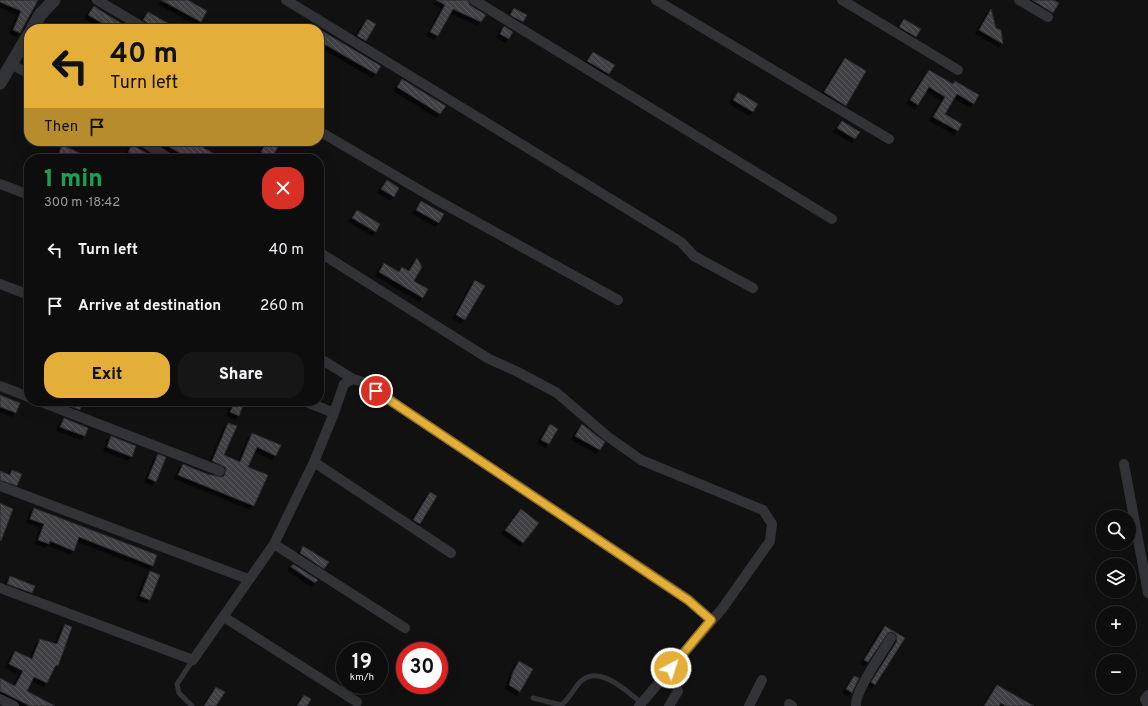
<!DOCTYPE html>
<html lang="en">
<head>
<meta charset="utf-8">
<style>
  :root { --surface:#0d0d0e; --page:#161617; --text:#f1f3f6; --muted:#9a9c9e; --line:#2d2d2e; --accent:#e4af38 }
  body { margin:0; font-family:Overpass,sans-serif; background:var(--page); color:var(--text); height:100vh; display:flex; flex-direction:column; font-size:15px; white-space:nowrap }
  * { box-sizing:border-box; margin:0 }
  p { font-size:13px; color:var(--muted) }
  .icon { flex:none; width:22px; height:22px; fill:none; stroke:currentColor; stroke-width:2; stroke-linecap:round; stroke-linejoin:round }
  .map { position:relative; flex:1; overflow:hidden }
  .side { position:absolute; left:24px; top:154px; width:300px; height:252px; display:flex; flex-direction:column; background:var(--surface); border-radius:16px; box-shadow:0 4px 16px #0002,0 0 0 1px var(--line) }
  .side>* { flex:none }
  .hud { position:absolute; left:24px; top:24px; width:300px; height:122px; border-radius:16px; box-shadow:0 4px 16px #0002,0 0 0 1px var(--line); background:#e4af38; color:#111; overflow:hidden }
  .fabs { position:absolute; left:1096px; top:510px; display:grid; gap:8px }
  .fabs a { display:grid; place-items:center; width:40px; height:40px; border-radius:50%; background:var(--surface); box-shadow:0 4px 16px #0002,0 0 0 1px var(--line); font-size:20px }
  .speed { position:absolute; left:336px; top:642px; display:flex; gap:8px; font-size:20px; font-weight:700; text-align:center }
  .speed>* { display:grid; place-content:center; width:52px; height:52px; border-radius:50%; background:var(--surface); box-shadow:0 4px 16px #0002,0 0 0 1px var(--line); line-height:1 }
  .speed small { font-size:10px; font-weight:400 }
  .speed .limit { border:6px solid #d22; background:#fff; color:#111 }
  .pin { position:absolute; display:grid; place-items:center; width:34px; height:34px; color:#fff; margin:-17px; border:2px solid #fff; border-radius:50%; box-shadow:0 1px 4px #0007 }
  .me { position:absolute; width:44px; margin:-22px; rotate:40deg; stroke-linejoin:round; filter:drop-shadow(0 0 3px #0008) }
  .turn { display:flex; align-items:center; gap:14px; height:84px; padding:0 20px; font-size:18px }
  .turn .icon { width:52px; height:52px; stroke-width:2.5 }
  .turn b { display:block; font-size:28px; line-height:34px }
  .then { display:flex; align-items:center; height:38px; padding:0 20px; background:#0003; gap:8px; font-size:15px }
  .round { display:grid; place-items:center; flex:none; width:42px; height:42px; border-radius:16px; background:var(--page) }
  .headline { display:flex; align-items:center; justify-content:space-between; height:68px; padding:0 20px }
  h1 { font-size:24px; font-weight:800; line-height:30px; color:#1e9e55 }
  .action { display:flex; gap:8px; margin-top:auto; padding:8px 20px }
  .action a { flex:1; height:46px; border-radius:16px; background:var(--accent); color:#111; font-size:16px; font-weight:800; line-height:46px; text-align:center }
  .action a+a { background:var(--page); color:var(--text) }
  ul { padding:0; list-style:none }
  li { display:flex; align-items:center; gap:12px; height:56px; padding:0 20px }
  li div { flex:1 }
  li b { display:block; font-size:15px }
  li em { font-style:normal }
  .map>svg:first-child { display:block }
</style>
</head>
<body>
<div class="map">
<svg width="1148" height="706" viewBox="0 0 1148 706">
  <defs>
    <pattern id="building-back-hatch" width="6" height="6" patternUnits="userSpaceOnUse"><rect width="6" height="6" fill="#404145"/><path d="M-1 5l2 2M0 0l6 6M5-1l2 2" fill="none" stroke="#585a5d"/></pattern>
    <filter id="shadow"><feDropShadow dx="-3.5" dy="3.5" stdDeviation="0" flood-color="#0009"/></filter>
  </defs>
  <rect width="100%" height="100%" fill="#111112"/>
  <g fill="url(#building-back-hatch)" stroke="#2b2b2e" filter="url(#shadow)">
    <path d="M0,0h38l-18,33 -7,-3 8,-19 -21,-9z"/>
    <path d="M161,0h27l19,11 -6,11z"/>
    <path d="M436,0h32l2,5 16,10 -5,7 -28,-13 -15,27 -8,-4 15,-27z"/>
    <path d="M1032,0h22l5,3 -6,10z"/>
    <path d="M94,6l12,8 25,15h-19l-24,-14z"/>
    <path d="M514,8l13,7 -4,7 -13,-7z"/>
    <path d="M991,9l5,19 5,2 2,14 -24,-14z"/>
    <path d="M148,12l31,17h-22l-14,-9z"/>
    <path d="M367,19l9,5 -10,17 -9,-5z"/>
    <path d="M904,19l17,10 -5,8 -17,-10z"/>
    <path d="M504,26l9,6 -4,7 -9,-5z"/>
    <path d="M319,29l62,37 -5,8 -57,-33z"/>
    <path d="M593,52l22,13 -6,9 -22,-13z"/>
    <path d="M845,58l21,13 -20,35 -22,-14z"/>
    <path d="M929,70l24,14 2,-3 24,14 -5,9 -17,-10 -12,20 17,10 -4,7 -25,-14 12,-20 -16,-10 -11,18 -8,-5z"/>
    <path d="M402,79l44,27 -6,8 -43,-27z"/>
    <path d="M738,92l20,12 -5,8 -20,-12z"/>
    <path d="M842,121l18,11 -5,7 -18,-11z"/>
    <path d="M159,141h33l31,18h-33z"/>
    <path d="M267,141h14l-9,17 -11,-6z"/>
    <path d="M62,145l31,14h-19l-15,-6z"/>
    <path d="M132,145l25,14h-17l-12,-7z"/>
    <path d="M387,180l12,8 -5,9 -13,-8z"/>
    <path d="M421,201l23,13 -5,9 -23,-13z"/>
    <path d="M357,210l23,14 -4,8 -24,-14z"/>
    <path d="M417,258l5,9 -8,14 14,8 -5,9 -44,-26 5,-9 15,9 3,-5 7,4z"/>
    <path d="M475,280l10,6 -20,34 -9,-5z"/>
    <path d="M0,395l20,8 -4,10 -16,-6z"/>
    <path d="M57,401h26l-3,9z"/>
    <path d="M235,401h10l-6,15 -9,-4z"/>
    <path d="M64,418l24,10 -3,8 -25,-9z"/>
    <path d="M228,423l9,3 -13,29 16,7 12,-29 29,12 -5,11 -19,-9 -9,20 20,8 -14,31 -76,-31 5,-11 24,10 14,3 3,-1 2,-6 -1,-3 -13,-6z"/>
    <path d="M550,424l8,5 -9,15 -8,-4z"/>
    <path d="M582,424l23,18 -5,8 -25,-14z"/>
    <path d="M111,436l25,10 -4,11 -25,-10z"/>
    <path d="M158,454l8,3 -10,25 -8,-4z"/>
    <path d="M12,470l10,4 -5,12 -17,-6v-9l10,4z"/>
    <path d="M430,492l7,4 -17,28 -7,-4z"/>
    <path d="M0,503l13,6 -12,32 -1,-1z"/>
    <path d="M34,508l123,47 -4,11 -74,-29 -5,14 -24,-10 -1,3 -11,-4 6,-16 -14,-5z"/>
    <path d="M521,509l18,14 -16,20 -18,-13z"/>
    <path d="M303,546l26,16 -5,7 -24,-16z"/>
    <path d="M293,564l25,16 -3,3 -24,-16z"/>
    <path d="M150,571l10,4 -10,25 -10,-4z"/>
    <path d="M10,576l25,10 -3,7 -25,-9z"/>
    <path d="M65,624l7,3 -14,39 -2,-1 -9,18 -13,-6 -7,14 28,15h-25l-30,-15v-13l15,8 8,-15 -14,-7 6,-13 17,8 8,-20 17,5z"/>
    <path d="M885,626l20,12 -30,47 -4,-3 26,-41 -1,-6 -4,-3 -4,1 -20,29 -4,-2z"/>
    <path d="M519,661l14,8 -13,23 -11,-7 4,-13z"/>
    <path d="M854,676l5,2 -7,15 -6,-4z"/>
    <path d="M997,685l37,21h-28l-5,-3 -2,3h-15z"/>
    <path d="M216,687l9,5 -9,14h-12z"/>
    <path d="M304,695l7,4 -4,7h-10z"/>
  </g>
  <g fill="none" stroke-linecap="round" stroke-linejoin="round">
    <g stroke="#323337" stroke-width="5">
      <path d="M533,698l28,7c8,-5 12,-16 19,-23 19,-19 47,10 62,21"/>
      <path d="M192,706l-13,-13 -2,-9 16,-24"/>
    </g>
    <g stroke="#323337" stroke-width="10">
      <path d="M97,0l49,29"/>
      <path d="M286,0l395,242 13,14 59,32"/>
      <path d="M474,0l358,219"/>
      <path d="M656,0l233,139"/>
      <path d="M842,0l116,70"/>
      <path d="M1019,0l29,17"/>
      <path d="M11,64l18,10"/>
      <path d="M319,131l116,68 183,101"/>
      <path d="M142,141l28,18"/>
      <path d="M0,184l29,11"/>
      <path d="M319,252l170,107 27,12 41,22 50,43 34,24 122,50 9,14 -2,17 -48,68 -83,97"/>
      <path d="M0,284l29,11"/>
      <path d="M319,358l34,21"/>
      <path d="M0,386l29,11"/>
      <path d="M39,401l181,70"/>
      <path d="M304,401l30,12"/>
      <path d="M314,462l137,91"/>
      <path d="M1124,464l24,129"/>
      <path d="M0,486l248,93"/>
      <path d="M274,544l131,84"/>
      <path d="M0,588l193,72 81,-116 40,-82 20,-49 10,-29 9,-5 10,3 325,217 23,21"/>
      <path d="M224,617l133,85"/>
      <path d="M1148,695l-3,4 3,7"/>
      <path d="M0,699l14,7"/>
      <path d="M789,704l3,2"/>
      <path d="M669,706l9,-15"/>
      <path d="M749,706l13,-26"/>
      <path d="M856,706c-2,-14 27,-54 35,-68"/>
    </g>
    <g stroke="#323337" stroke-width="13">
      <path d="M32,29l8,-14 14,-15"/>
      <path d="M0,83l29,-49"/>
    </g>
  </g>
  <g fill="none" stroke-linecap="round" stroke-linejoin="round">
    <g stroke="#947224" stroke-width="10">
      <path id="route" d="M376,391l312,209 23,20 -40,48"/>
    </g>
    <use href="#route" stroke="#e4af38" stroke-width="7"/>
  </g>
</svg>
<div class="fabs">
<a><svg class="icon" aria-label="search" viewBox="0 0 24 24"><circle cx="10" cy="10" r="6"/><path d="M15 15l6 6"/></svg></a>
<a><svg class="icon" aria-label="layers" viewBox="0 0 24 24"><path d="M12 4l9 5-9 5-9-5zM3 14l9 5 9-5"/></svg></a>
<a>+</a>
<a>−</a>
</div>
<div class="speed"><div>19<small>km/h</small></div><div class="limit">30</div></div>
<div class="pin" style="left:376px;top:391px;background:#d93025"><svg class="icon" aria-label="arrive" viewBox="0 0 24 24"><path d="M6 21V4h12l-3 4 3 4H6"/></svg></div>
<svg class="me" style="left:671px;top:668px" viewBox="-20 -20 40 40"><circle r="17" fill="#e4af38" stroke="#fff" stroke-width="3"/><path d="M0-11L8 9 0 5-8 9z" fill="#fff"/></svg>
<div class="hud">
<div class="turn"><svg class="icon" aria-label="left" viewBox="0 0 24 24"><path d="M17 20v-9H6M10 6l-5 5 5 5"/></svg><div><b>40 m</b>Turn left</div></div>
<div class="then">Then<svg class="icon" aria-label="arrive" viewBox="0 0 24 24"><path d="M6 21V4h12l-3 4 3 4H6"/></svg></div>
</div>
<section class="side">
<div class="headline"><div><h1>1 min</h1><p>300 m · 18:42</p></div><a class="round" style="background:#d93025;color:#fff"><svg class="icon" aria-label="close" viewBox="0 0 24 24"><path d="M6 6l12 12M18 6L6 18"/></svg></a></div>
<ul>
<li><svg class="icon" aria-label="left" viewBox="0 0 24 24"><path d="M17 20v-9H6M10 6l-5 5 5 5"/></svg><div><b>Turn left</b></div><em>40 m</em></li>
<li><svg class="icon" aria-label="arrive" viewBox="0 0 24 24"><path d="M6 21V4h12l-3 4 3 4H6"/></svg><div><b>Arrive at destination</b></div><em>260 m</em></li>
</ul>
<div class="action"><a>Exit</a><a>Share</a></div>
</section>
</div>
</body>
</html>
